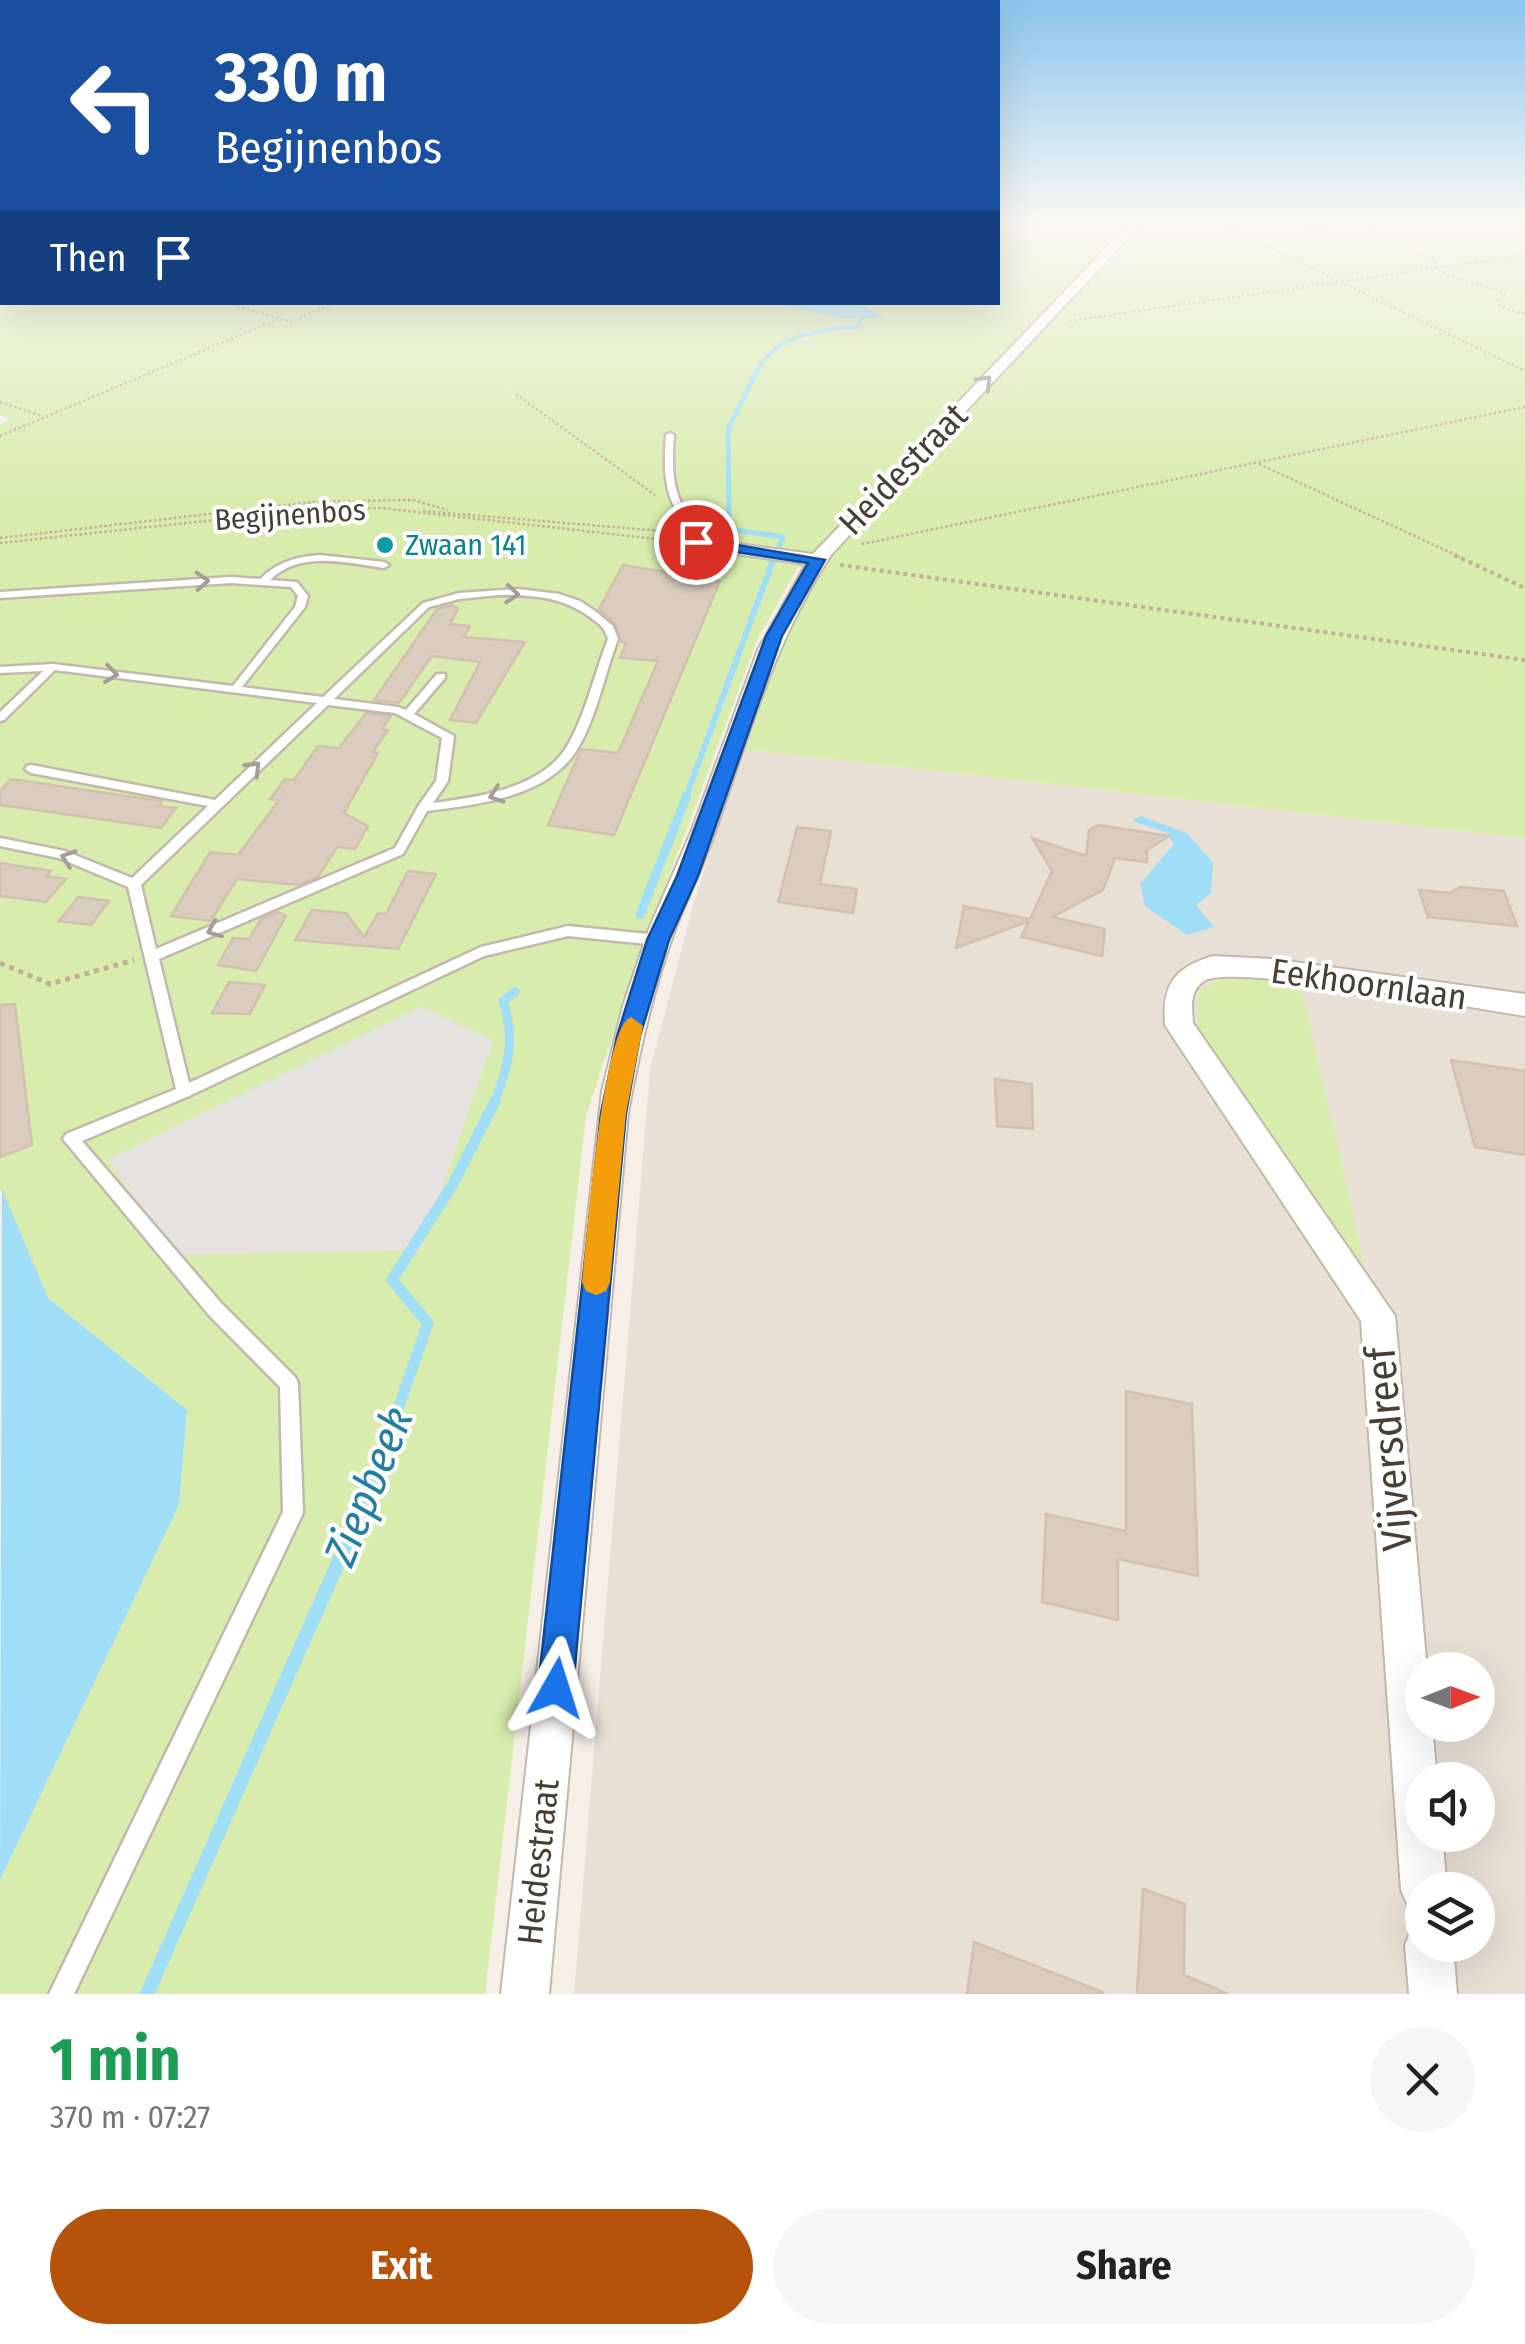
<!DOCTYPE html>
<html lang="en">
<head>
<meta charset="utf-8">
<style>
  :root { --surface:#fff; --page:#f6f6f6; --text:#222; --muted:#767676; --accent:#b45309 }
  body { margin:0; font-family:"Fira Sans Condensed",sans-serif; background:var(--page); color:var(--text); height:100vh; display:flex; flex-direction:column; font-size:38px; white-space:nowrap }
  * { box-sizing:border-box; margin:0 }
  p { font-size:32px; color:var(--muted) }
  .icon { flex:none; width:55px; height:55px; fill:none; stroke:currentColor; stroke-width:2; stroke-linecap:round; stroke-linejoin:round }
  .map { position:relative; height:1994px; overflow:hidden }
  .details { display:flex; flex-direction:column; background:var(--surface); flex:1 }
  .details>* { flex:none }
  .hud { position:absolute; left:0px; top:0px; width:1000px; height:305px; box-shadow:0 10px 40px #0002; background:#1a4fa0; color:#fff; overflow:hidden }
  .needle { width:65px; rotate:89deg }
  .buttons { position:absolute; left:1405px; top:1652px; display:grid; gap:20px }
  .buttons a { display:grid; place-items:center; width:90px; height:90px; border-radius:50%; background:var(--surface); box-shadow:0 10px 40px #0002; font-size:50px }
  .pin { position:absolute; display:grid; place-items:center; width:85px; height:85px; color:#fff; margin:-42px; border:5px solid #fff; border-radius:50%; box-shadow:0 2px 10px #0007 }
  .me { position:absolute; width:110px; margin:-55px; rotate:6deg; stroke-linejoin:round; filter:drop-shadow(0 0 8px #0008) }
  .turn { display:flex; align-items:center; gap:35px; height:210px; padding:0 50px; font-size:45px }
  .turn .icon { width:130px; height:130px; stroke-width:2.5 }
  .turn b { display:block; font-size:70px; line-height:85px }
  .then { display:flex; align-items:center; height:95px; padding:0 50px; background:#0003; gap:20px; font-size:38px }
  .round { display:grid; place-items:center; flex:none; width:105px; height:105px; border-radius:52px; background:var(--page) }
  .overview { display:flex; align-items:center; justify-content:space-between; height:170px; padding:0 50px }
  h1 { font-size:60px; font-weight:700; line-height:75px; color:#1e9e55 }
  .primary-button { display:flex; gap:20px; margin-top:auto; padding:20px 50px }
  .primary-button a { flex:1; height:115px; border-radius:60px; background:var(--accent); color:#fff; font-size:40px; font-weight:700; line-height:115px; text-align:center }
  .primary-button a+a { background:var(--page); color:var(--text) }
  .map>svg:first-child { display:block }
</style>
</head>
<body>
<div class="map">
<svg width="1525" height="1994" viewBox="0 0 1525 1994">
  <rect width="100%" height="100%" fill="#f5efe7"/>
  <path fill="#e9e0d5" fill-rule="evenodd" d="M743,749l782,89v1156h-951l76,-924 44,-168zM1422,1670h56v55h-56zM1422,1780h56v55h-56zM1422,1890h56v55h-56z"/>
  <g fill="#d8ecad">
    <path d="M0,221l2,81h769l70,16 41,-1 -24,-14 140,-1v-81h527v617l-782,-89 36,-108 39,-70 -20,-4 -40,71 -115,308 -57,170 -101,878h-485v-114l179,-375 8,-95 -139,-112 -48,-109v-765l10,-5 -10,-4z"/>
    <path d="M1223,976l78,8 66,292 -170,-246v-37z"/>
  </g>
  <path fill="#e6e2df" d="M422,1006l71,35 -72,209 -249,5 -64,-96z"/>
  <g fill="#9fdef6">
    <path d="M771,303h87l27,15h-44z"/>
    <path d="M1141,816l46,17 26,30 -2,30 -15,12 18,22 -27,8 -42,-29 -5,-22 34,-40 -7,-11 -35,-12z"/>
    <path d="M2,1189l46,109 139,112 -8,95 -179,375z"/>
  </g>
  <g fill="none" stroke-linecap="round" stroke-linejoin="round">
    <path stroke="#9fdef6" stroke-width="4" d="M758,370c18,-36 64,-41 100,-43l4,-9 -12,-16"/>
    <path stroke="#9fdef6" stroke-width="5" d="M759,367l-31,62 1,94 7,7 47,7 -4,11"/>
    <path stroke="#9fdef6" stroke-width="6" d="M686,797l89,-242"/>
    <g stroke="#9fdef6" stroke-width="9">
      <path d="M640,915l47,-120"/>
      <path d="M494,1104c14,-36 22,-66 9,-103l12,-9"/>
    </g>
    <path stroke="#9fdef6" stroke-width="11" d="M368,1495l60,-172 -36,-43 61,-96 42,-83"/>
    <path stroke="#9fdef6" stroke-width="14" d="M147,1994l222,-501"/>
  </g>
  <g fill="#daccbf" stroke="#d3c0ae" stroke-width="2.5">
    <path d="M623,565l97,16 -106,254 -66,-10 33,-76 37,4 40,-92 -38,-3 6,-15 -5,-1 -6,-19 -16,-14z"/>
    <path d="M452,605l6,4 -8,15 20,2 -6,11 61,5 -49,81 -26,-3 30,-58 -48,-6 -33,47 -25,-3 63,-91z"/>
    <path d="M366,713l25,3 -9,13 6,1 -15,22 5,1 -34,60 24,13 -13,23 -18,-2 -19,30 -19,8 -62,-6 -26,42 -40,-5 39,-64 28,3 41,-55 -9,-1 15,-20 9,1 24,-34 21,2z"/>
    <path d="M11,779l143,21 8,1 -3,5 17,2 -15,20 -161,-23v-14z"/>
    <path d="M1098,825l71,11 -22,14v12l-32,-4 -12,32 -51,27 53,12 -3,27 -81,-19 8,-16 -73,27 8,-42 66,13 22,-48 -20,-33 54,18 3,-26z"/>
    <path d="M797,827l34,4 -11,53 37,5 -4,24 -75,-11z"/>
    <path d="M0,863l51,8 -4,5 19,3 -20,23 -46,-6z"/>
    <path d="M408,871l28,3 -38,75 -103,-9 17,-30 34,3 18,24 14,-24 8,1z"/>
    <path d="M1460,887l44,4 13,35 -89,-9 -9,-27 31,3z"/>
    <path d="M78,897l31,4 -18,24 -32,-4z"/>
    <path d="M278,912l8,4 -30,55 -38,-6 15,-27 16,1 12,-20z"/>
    <path d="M229,982l36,3 -15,29 -38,-1z"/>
    <path d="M15,1004l17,141 -32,12v-152z"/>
    <path d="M1451,1060l74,11v84l-50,-8z"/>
    <path d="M995,1079l37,5 1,45 -36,-3z"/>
    <path d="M1126,1391l66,13 6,172 -80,-17v61l-76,-18 4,-88 80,17z"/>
    <path d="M1143,1889l42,15 -1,71 44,19h-91z"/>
    <path d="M974,1942l129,50v2h-136z"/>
  </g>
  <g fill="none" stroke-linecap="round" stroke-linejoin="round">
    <g stroke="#c4b8ac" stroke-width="5">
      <g id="service">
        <path d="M670,433l4,2c-4,51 1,76 43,107v4h-6c-44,-32 -49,-59 -45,-111z"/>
        <path d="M320,555l64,7 5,3 -5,3c-38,-5 -83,-18 -114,12l27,2 11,14 -3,11 -63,80 81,10 100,-94 36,-10 59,-4 41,5 21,7 15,10 18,15 5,13c-14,36 -23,87 -46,118 -32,41 -97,48 -145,54l-24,43 -244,105 30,124 292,-136 87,-21 90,9 7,5 -7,5 -90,-9 -84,20 -295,140 -107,45 139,162 74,74 3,6 5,130 -229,481h-25l234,-482 -3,-125 -71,-72 -146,-176 3,-5 110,-45 -48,-202 -69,-29 -59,-12v-8l65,13 67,27 76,-72 -177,-33 -6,-4 2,-3 4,-1 184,35 102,-97 -262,-33 -51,50 -4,1v-9l43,-41 -43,2v-6l53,-3 180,22 62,-79 3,-11 -7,-9 -60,-4 -231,15v-6l231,-15 29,2c18,-17 35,-22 60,-24zM498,595c36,0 67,2 96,25 8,6 11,9 14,19 -14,35 -22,76 -42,109 -26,41 -89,49 -133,55l15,-22 6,-45 -40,-22 31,-36v-4h-8l-31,36 -8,-3 -64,-8 95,-92 30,-8zM328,705l67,8 47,25 -6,43 -17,24 -24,43 -239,101 -15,-64z"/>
      </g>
    </g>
    <g stroke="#c4b8ac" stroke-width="4">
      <g id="minor">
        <path d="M1132,221h12l-313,334c-56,85 -82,179 -115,274 -12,36 -30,70 -43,106 -21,58 -34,118 -45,178l-79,881h-48l101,-903 21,-85 26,-77 43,-99 66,-180 48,-86 -127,-18 -9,-5 9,-5 134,18z"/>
        <path d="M1213,956l59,3 253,35v22c-47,-7 -294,-53 -321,-35 -15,10 -12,26 -11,42l202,293 32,354h-5v55h10l5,55h-15v55h20l5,55h-25v23l-14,-7 -7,-16 -40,-569 -196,-296c-3,-41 9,-57 48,-69z"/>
        <path d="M1422,1924v21h31l4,49h-48l-4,-49 7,-17z"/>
      </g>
    </g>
    <g stroke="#c4af99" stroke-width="2.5" stroke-dasharray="2.5 2.5" stroke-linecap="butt">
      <path d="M1214,221l311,150"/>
      <path d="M1290,221l42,12 43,-2 61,30v7l15,9 51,14 3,5 -7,5 2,5 25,8"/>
      <path d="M223,302l68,20 46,-20"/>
      <path d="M1069,321l456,-66"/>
      <path d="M516,394l139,101"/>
      <path d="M0,402l42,14"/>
      <path d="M0,436l281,-118"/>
      <path d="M1259,464l201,93"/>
      <path d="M423,511l238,20"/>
      <path d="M0,538l314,-36 99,-2 35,10"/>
      <path d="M0,543l299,-32 82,-3 275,31"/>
      <path d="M862,544l663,-137"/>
    </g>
    <g stroke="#c4af99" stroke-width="4" stroke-dasharray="4 4" stroke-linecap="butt">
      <path d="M1454,555l71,33"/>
      <path d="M840,565l685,95"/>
    </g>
    <path stroke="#c4af99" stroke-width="5" stroke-dasharray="5 5" stroke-linecap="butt" d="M0,963l50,21 84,-24"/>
    <use href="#service" fill="#fff" fill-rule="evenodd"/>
    <use href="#minor" fill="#fff" fill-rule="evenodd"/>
  </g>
  <defs><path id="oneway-chevron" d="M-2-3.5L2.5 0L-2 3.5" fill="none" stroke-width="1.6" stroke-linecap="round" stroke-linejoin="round" transform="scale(2.5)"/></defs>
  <g stroke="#a49e9a">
    <use href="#oneway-chevron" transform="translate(985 382) rotate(-46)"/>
    <use href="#oneway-chevron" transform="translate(202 581) rotate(-3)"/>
    <use href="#oneway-chevron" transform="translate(512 594) rotate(5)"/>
    <use href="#oneway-chevron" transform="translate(111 674) rotate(7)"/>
    <use href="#oneway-chevron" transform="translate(254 768) rotate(-45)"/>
    <use href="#oneway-chevron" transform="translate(496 795) rotate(161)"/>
    <use href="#oneway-chevron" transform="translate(68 858) rotate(-161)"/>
    <use href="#oneway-chevron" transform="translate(214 930) rotate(158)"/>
  </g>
  <linearGradient id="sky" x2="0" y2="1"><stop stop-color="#8bc5ee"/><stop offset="0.44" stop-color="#faf8f4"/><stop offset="1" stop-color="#faf8f4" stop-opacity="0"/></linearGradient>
  <rect width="1525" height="500" fill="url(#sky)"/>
  <path fill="#1a73e8" stroke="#114b97" stroke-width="2.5" d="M696,538l129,22 -43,76 -84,240 -29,64 -29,96 -14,77 -53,575 -5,12 -12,5 -13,-5 -5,-12 63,-575 16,-77 30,-96 30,-64 89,-240 42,-73 -117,-18 -2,-3z"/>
  <path fill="#f59e0b" d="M631,1017l12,9 -17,87 -16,169 -4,9 -10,4 -10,-4 -4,-9c5,-38 20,-255 49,-265z"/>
  <circle fill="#0f9aa8" stroke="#fff" stroke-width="4" cx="385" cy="545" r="10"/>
  <g text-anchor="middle" stroke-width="8" stroke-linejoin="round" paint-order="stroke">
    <g font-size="30" fill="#483e35" stroke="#fff">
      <text transform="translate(290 515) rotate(-4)" y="10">Begijnenbos</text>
    </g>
    <g font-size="30" fill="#0d838f" stroke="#fff" text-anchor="start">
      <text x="405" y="555">Zwaan 141</text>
    </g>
    <g font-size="35" fill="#483e35" stroke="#fff">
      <text transform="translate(903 469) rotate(-46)" y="12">Heidestraat</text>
      <text transform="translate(1369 984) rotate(8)" y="12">Eekhoornlaan</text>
      <text transform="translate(538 1862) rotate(-84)" y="12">Heidestraat</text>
    </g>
    <g font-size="42" fill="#483e35" stroke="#fff">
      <text transform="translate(1388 1449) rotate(-95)" y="15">Vijversdreef</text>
    </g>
    <g font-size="45" font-style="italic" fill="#237ea3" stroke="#fff">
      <text transform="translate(368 1486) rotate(-68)" y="16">Ziepbeek</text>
    </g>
  </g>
</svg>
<div class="buttons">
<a><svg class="needle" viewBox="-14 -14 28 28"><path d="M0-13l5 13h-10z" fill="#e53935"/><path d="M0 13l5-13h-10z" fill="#767676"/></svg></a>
<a><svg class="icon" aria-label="sound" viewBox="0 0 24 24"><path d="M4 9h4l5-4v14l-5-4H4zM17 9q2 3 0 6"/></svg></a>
<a><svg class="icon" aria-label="layers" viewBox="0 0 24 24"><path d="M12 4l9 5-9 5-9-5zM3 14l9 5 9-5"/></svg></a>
</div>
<div class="pin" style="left:696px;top:542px;background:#d93025"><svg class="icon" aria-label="arrive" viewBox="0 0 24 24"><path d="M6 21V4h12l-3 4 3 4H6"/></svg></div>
<svg class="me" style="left:556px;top:1688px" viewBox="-20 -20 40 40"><path d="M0-17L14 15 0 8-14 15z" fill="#1a73e8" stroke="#fff" stroke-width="4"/></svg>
<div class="hud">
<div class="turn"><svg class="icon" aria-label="left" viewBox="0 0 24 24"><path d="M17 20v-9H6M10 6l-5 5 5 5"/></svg><div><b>330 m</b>Begijnenbos</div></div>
<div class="then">Then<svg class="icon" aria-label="arrive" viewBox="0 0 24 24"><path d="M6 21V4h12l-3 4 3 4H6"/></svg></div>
</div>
</div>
<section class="details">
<div class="overview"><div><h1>1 min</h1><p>370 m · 07:27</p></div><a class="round"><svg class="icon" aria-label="close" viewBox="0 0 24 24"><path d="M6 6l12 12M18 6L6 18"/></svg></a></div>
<div class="primary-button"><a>Exit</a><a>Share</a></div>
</section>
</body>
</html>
